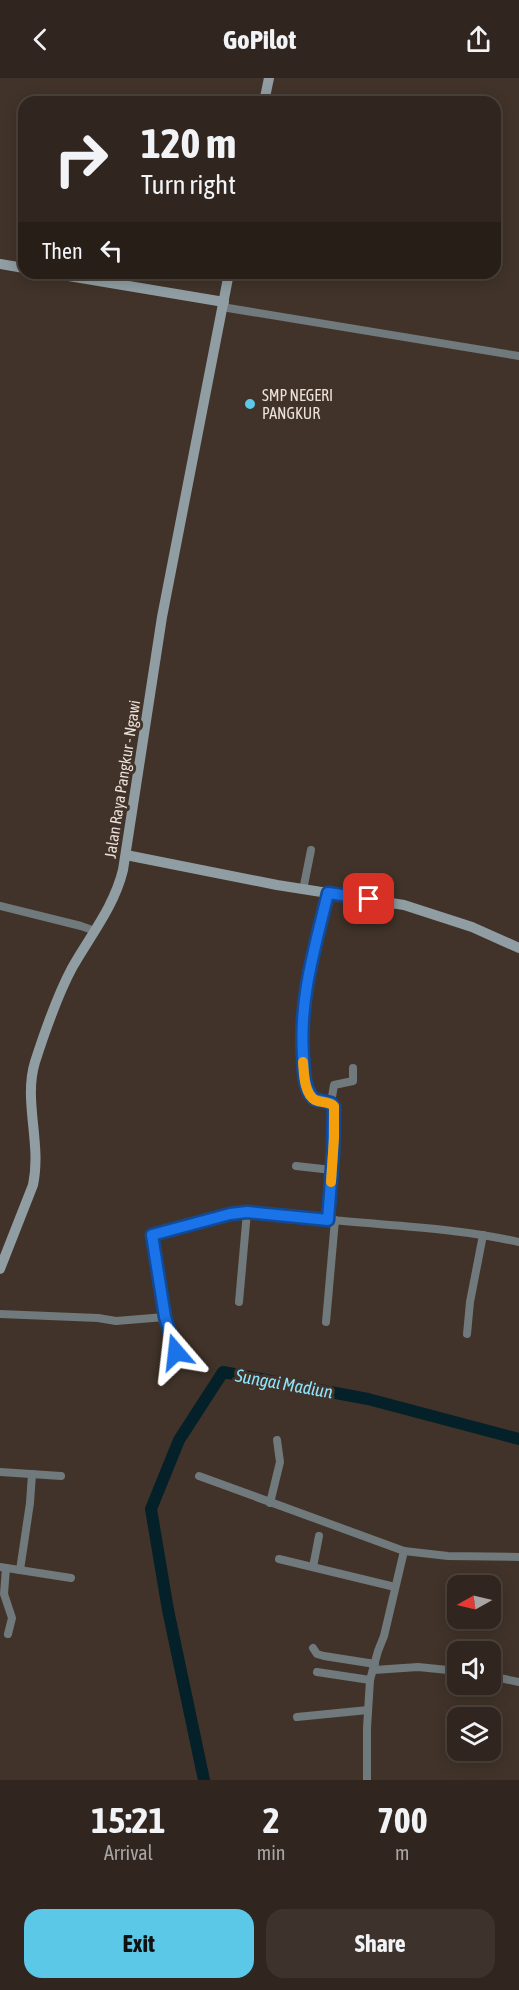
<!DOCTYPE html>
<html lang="en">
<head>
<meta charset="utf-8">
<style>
  :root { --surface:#31261f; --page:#3d322c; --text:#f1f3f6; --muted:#a8a5a4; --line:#4c433d; --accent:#5bc8e7 }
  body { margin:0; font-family:"Asap Condensed",sans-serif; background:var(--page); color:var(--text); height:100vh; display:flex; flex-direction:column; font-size:22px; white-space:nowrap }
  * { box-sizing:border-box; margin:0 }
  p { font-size:20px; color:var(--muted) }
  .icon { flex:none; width:33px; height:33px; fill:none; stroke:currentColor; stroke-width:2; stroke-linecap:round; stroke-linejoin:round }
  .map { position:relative; height:1702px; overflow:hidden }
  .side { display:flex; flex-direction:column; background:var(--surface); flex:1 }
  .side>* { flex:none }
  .hud { position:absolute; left:18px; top:18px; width:483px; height:183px; border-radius:18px; box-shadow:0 3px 15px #0003,0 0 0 2px var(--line); background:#31261f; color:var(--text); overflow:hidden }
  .needle { width:39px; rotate:262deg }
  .controls { position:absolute; left:447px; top:1497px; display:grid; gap:12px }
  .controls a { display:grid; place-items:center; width:54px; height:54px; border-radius:12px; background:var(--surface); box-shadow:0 3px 15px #0003,0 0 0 2px var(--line); font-size:30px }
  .pin { position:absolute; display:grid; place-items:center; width:51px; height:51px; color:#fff; margin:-26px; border-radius:12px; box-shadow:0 3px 9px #0006 }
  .me { position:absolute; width:66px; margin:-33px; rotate:343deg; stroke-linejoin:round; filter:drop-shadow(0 0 4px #0008) }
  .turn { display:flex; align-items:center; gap:21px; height:126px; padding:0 24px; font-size:27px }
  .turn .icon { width:78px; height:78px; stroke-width:2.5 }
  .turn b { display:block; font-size:42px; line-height:51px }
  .then { display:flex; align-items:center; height:57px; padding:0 24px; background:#0003; gap:12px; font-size:22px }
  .eta { display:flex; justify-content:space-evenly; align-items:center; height:102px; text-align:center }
  .eta b { font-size:36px; font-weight:700; line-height:42px }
  .action { display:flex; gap:12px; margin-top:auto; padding:12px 24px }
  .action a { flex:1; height:69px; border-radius:18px; background:var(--accent); color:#111; font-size:24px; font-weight:700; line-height:69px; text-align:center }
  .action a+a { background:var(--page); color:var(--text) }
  header { display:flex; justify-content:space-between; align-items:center; height:78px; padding:0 24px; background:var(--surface); font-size:27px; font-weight:700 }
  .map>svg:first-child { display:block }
</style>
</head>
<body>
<header><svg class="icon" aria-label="back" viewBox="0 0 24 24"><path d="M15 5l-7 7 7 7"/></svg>GoPilot<svg class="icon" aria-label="share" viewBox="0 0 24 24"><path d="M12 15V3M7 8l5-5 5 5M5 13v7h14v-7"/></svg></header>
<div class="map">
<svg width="519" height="1702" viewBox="0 0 519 1702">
  <rect width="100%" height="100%" fill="#413329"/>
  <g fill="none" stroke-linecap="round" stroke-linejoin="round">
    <path stroke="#042129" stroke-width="12" d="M204,1702l-36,-170 -17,-101 28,-69 44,-68 145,27 151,40"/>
    <g stroke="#70797c" stroke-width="8">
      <path d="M222,229l297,49"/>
      <path d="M303,812l8,-40"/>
      <path d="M0,828l81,20 14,5"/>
      <path d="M331,1025l3,-18 19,-4v-13"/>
      <path d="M296,1088l36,4"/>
      <path d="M328,1142l5,-66 1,-47c-6,-7 -18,-3 -23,-11 -8,-11 -7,-28 -8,-40 -4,-57 12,-109 25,-163"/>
      <path d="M239,1224l8,-90"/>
      <path d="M0,1236l98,4 18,3 49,-4 -13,-82c15,-9 75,-22 94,-23 28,-3 58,6 86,8 63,6 125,8 187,22"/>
      <path d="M165,1239l11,35"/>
      <path d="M326,1244l9,-102"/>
      <path d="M467,1256l3,-32 13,-67"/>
      <path d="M0,1394l61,4"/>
      <path d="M199,1398l205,75 44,5 71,1"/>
      <path d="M270,1425l10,-41 -3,-22"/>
      <path d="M279,1481l116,28"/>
      <path d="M0,1489l71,11"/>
      <path d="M313,1489l6,-31"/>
      <path d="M6,1490l-2,26 8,24 -4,16"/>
      <path d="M20,1492l10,-67 2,-29"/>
      <path d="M313,1570l4,6 7,2 51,8"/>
      <path d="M374,1592l44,-3 40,4"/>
      <path d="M317,1594l53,8"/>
      <path d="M490,1598l29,6"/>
      <path d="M297,1639l71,-7"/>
      <path d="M367,1702v-52l3,-48 8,-29 6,-15 20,-85"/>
    </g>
    <g stroke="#909ea3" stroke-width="10">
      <path d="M264,24l5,-24"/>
      <path d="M0,186l24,4"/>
      <path d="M51,195l173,29"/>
      <path d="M126,777l151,30 127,20 68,22 47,21"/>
      <path d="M0,1191l33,-84c9,-42 -10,-84 2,-123 10,-31 22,-66 37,-94 18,-32 42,-61 51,-98l39,-253 67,-344"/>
    </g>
  </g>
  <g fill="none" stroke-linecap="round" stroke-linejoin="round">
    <g stroke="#114b97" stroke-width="15">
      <path id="route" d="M176,1274l-11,-35 -13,-82 78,-21 17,-2 81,8 5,-66 1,-47 -3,-4 -17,-4c-11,-11 -10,-29 -11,-43 -4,-57 12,-109 25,-163l41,6"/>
    </g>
    <use href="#route" stroke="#1a73e8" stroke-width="10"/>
    <path stroke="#f59e0b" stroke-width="10" d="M303,984c1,11 1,32 12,38 6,3 13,1 19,6v32l-3,44"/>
  </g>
  <circle fill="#5bc8e7" stroke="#413329" stroke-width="2" cx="250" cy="326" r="6"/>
  <g text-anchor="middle" stroke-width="6" stroke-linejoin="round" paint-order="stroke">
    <g font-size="16" fill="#eae1db" stroke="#413329" text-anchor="start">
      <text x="262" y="323">SMP NEGERI<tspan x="262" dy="18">PANGKUR</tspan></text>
    </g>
    <g font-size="16" fill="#eae1db" stroke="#413329">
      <text transform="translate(122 701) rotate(-81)" y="6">Jalan Raya Pangkur - Ngawi</text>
    </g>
    <g font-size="18" font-style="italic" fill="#8de4fe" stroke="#413329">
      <text transform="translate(284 1306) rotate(10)" y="6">Sungai Madiun</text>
    </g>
  </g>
</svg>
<div class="controls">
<a><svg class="needle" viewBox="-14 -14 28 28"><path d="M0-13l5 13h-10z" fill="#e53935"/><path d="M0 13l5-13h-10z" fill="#a8a5a4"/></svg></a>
<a><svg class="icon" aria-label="sound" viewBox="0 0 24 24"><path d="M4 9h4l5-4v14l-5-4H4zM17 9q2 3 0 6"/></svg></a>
<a><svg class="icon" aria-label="layers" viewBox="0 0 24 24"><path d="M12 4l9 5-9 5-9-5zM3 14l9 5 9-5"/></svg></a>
</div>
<div class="pin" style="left:369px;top:821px;background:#d93025"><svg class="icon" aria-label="arrive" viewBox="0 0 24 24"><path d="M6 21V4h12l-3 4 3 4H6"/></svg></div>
<svg class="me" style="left:176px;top:1274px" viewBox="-20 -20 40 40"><path d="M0-17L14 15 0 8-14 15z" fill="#1a73e8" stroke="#fff" stroke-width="4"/></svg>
<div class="hud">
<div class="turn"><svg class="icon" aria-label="right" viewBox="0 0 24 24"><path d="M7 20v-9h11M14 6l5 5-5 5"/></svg><div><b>120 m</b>Turn right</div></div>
<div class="then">Then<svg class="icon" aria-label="left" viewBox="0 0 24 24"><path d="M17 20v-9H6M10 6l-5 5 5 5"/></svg></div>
</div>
</div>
<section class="side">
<div class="eta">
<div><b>15:21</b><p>Arrival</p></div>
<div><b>2</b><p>min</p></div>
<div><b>700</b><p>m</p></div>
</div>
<div class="action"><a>Exit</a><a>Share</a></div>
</section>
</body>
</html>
